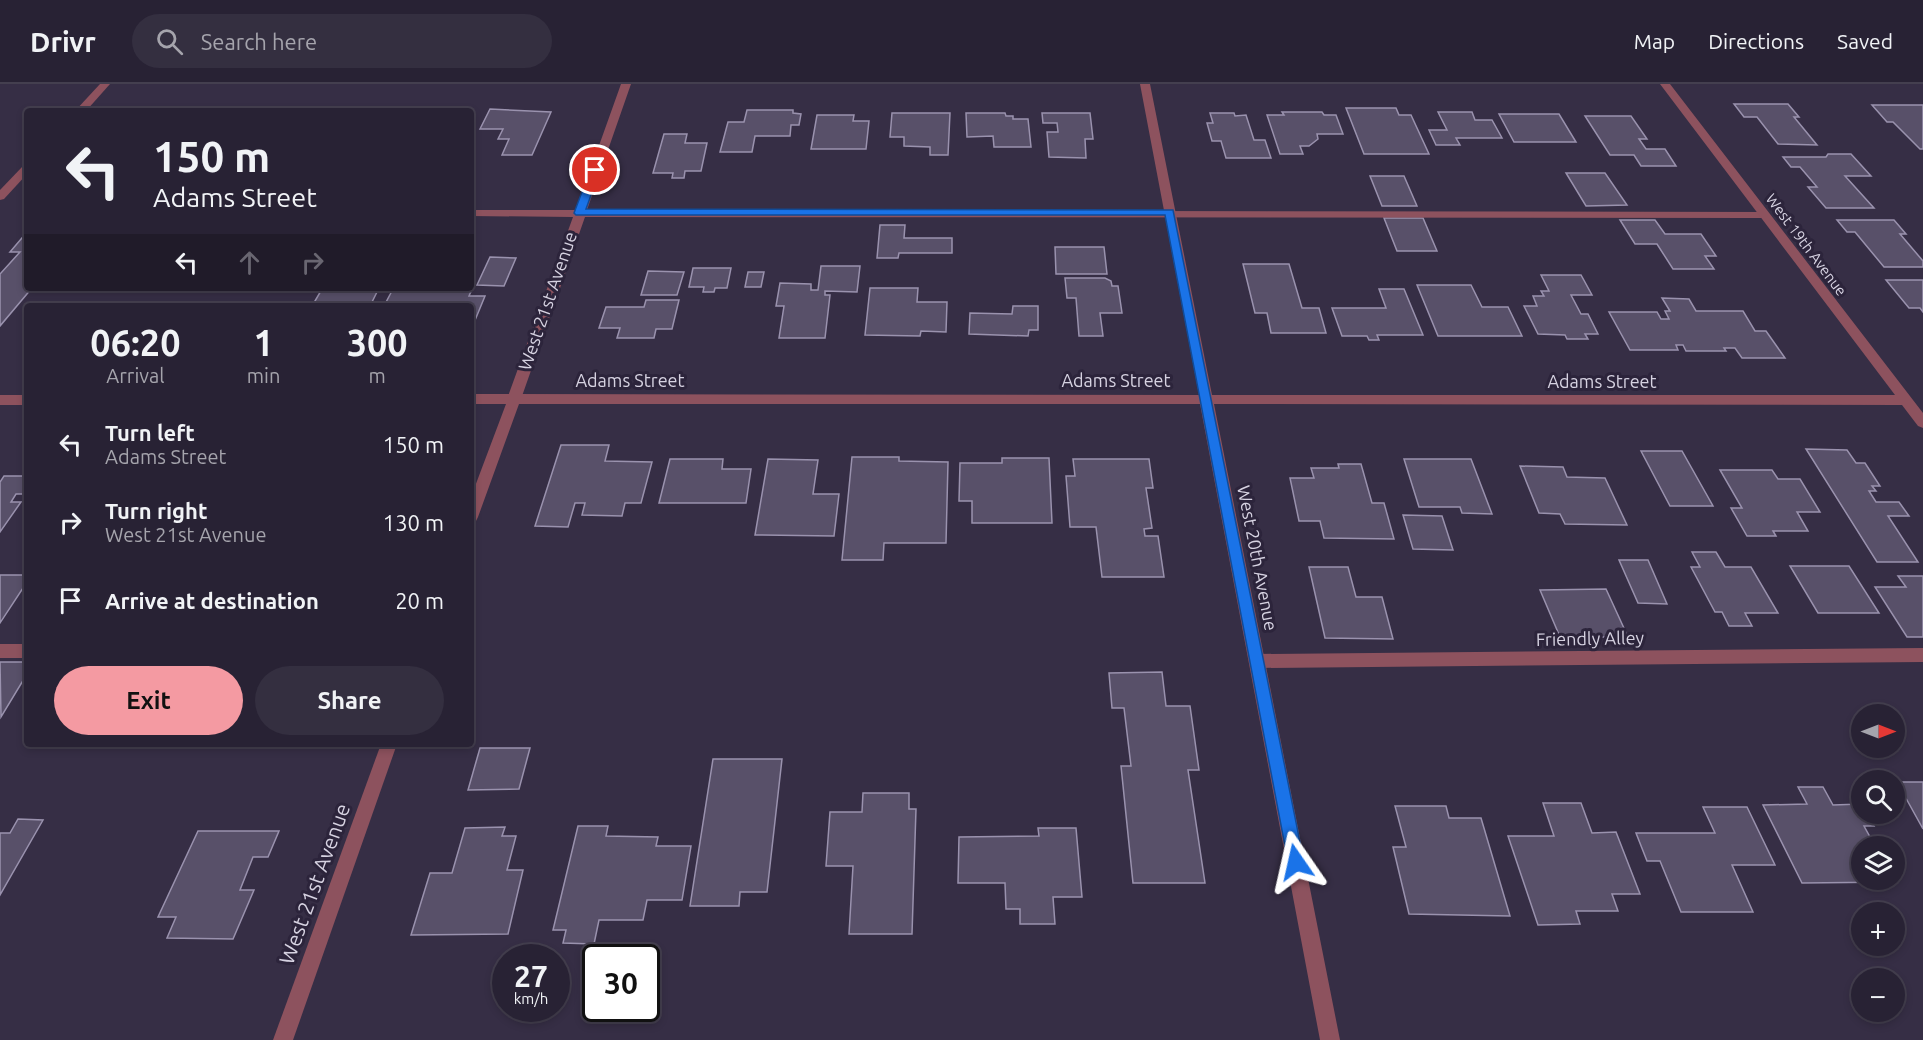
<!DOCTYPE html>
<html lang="en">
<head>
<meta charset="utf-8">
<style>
  :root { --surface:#282234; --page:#342f40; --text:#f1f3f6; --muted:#a5a4ac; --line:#443f4f; --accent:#f49aa2 }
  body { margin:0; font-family:Ubuntu,sans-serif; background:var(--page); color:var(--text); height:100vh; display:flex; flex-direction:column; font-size:22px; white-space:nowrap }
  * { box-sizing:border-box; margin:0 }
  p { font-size:20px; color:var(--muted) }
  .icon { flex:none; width:33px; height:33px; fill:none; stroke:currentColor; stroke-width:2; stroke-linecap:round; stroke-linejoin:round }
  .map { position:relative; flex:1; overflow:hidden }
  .panel { position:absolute; left:24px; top:219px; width:450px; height:444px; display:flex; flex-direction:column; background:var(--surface); border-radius:6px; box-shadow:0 3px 9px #0003,0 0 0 2px var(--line) }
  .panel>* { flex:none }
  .hud { position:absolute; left:24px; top:24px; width:450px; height:183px; border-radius:6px; box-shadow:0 3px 9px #0003,0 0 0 2px var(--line); background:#282234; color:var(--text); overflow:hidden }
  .needle { width:39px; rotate:90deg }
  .fabs { position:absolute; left:1851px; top:620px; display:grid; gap:12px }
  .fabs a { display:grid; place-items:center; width:54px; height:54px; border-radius:50%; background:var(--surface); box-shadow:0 3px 9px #0003,0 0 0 2px var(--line); font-size:30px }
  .speed { position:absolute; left:492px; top:860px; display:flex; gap:12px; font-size:30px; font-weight:700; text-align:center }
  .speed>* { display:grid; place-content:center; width:78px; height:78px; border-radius:50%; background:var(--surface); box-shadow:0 3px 9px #0003,0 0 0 2px var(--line); line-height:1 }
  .speed small { font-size:15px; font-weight:400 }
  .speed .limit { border:3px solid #111; border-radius:9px; background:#fff; color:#111 }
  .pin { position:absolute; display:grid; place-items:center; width:51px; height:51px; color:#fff; margin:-26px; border:3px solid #fff; border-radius:50%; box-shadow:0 2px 6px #0007 }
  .me { position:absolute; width:66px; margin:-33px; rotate:349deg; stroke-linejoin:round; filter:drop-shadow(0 0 4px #0008) }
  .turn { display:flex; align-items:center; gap:21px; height:126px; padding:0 30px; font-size:27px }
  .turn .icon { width:78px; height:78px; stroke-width:2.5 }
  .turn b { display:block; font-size:42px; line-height:51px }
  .lanes { display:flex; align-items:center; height:57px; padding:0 30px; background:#0003; justify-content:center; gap:30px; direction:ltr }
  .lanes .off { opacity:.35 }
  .eta { display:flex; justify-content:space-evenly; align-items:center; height:102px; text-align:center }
  .eta b { font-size:36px; font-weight:700; line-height:42px }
  .primary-button { display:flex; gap:12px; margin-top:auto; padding:12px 30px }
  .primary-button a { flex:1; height:69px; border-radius:36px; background:var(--accent); color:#111; font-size:24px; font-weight:700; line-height:69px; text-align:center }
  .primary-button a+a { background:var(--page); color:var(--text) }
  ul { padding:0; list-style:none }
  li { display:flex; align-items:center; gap:18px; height:78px; padding:0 30px }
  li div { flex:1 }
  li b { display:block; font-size:22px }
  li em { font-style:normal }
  header { display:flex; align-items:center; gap:36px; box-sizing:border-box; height:84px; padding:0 30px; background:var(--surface); border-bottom:2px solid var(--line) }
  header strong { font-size:28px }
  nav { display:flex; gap:33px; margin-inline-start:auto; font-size:21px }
  .search { width:420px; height:54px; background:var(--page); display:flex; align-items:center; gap:15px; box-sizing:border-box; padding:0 21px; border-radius:33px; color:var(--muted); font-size:22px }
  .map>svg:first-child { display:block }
</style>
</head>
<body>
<header>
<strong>Drivr</strong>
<div class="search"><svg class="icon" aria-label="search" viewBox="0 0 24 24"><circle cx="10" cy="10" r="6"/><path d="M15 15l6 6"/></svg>Search here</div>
<nav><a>Map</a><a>Directions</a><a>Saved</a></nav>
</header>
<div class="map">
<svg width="1923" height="956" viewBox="0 0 1923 956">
  <rect width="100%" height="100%" fill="#362e45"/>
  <g fill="#585069" stroke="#9a92ae" stroke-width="1.5">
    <path d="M1734,20h54l11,13h-5l23,28 -39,-1 -21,-27h-13z"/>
    <path d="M1872,21h51v44h-3l-27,-27h-6z"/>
    <path d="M134,24h46l-2,3h-46z"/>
    <path d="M392,24h32l-2,3h-32z"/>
    <path d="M1346,24h50l3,7h12l18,39h-65z"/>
    <path d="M490,25l61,3 -19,43h-30l7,-16h-11l5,-10h-23z"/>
    <path d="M747,26h46v3l8,1 -2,11h-8l-1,11h-35l-3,16h-32l8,-30h16z"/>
    <path d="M1282,28h40l2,3h12l7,19h-26l1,5 -9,7h-9l3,8h-23l-13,-39h17z"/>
    <path d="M1438,28h34l3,8h17l10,18h-46l4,7h-24l-7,-15h18z"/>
    <path d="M892,29h58l-2,42h-18v-8l-26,-1v-9h-14z"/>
    <path d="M966,29h39l1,3h7v3h15l3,28h-37l-1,-11 -26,1z"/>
    <path d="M1042,29h48l3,26h-8l1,19 -37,-1 -2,-25h11l-1,-9h-14z"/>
    <path d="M1210,29h24l1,3 11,-1 8,25h11l6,18h-45l-5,-17h-9l-5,-18h6z"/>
    <path d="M1499,30h60l17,28h-62z"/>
    <path d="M817,31h37l-1,6h16l-3,28h-55z"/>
    <path d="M1585,32h46l16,23h-8l7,10h19l11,17h-35l-7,-11h-24z"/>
    <path d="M664,50h23l-2,9h22l-6,28h-16l-1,7h-12l1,-5h-20z"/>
    <path d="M1828,70h23l20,22h-26l29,32h-48l-18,-21h9l-17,-20h-9l-8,-10h43z"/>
    <path d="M1566,89h39l22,32 -41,1z"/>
    <path d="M1370,92h34l13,30h-35z"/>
    <path d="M1384,134h39l14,33h-40z"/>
    <path d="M1620,136h35l10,14h36l15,22h-11l9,13h-41l-16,-25h-22z"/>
    <path d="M1837,136h57l12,14h-6l23,27v6h-39l-29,-35h-8z"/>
    <path d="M880,141h25l-1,13h48v15h-53l-1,5h-21z"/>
    <path d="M27,148v56h5l-32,38v-52l20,-22h-10z"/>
    <path d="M1055,163h49l3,27h-51z"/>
    <path d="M490,173l26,1 -12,28 -27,-1z"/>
    <path d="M1243,180h46l13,44h17l7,25h-55l-4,-20h-12z"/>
    <path d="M821,182h39l-3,26 -32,-1v4h5l-5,43h-46l5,-32h-8l4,-23 31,1v6h7z"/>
    <path d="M693,184h38l-4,20h-12l-1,4h-11l1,-5h-15z"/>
    <path d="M648,187l36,1 -7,23h-36z"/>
    <path d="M748,188h16l-3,15h-16z"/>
    <path d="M1541,191h40l11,20h-21l10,19h7l10,20h-13l3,5h-21l-2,-4 -27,-1 -14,-28h13l-4,-10h11l-3,-5h8z"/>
    <path d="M1065,194h40l6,3 1,5h6l4,27h-22l3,23h-24l-3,-38h-9z"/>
    <path d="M1886,196h37v32l-3,-4h-11z"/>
    <path d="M1417,201h54l11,22h26l14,29h-84z"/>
    <path d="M870,204h48l-1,14h30l-1,30 -25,-1 -1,5 -55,-1z"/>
    <path d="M322,205l56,1 -8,16h-58z"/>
    <path d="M393,205h79l-3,7h16l-14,34v-24h-87z"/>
    <path d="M1379,205h25l19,46h-46l2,5h-10l-2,-4h-25l-10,-28h54z"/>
    <path d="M1662,214l27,1 7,12h47l12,20h11l19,27h-43l-7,-10h-11l2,3h-40l-3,-6h-7l2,5h-48l-21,-38h48l4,7h8l-4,-8h5z"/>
    <path d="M646,216h33l-7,29h-16l-2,9h-37l3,-10h-21l7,-21h38z"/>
    <path d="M1013,222h25v24h-9l-1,6 -59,-2 1,-21 42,1z"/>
    <path d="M561,361h48l-4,16 47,1 -11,41h-16l-3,13 -40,-1 3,-12h-10l-7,24 -33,-1z"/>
    <path d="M1806,365l41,1 9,13h9l15,23h-8l4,5h-7l7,11h23l10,14h-21l30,46h-41z"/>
    <path d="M1641,367h41l31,55h-43z"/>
    <path d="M852,373h47v4l49,1 -2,81h-62l-1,17h-41z"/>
    <path d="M1002,374h47l3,65h-80v-22h-13l1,-38h42z"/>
    <path d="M670,375h53l-1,10h29l-5,34h-87z"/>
    <path d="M768,375l50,1 -5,34h26l-5,42 -79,-1z"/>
    <path d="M1073,375h76l4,29h-7l6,40 -8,1 1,7h13l6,41h-62l-6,-50h-26l-4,-51h9z"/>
    <path d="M1404,375h67l21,55 -30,-1 -2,-6h-41z"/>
    <path d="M1338,380h23l11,39h12l10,36 -70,-1 -4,-17h-21l-9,-43h24l-3,-10h28z"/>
    <path d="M1520,382l43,1 4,10 38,1 22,47 -62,-1 -5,-10 -21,-1z"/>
    <path d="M1720,386h52l6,9h22l20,33h-23l11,19h-35l3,5h-29l-16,-28h11z"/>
    <path d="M4,392h23l-3,5h3v13h-11l-5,8h10l-21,30v-50z"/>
    <path d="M1403,431l39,1 11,34 -40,-1z"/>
    <path d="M1692,468h24l9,15h26l27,46h-33l7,13h-23l-7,-14h-7l-24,-45h9z"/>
    <path d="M1619,476h29l19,44 -29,-1z"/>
    <path d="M1790,482h59l30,47h-61z"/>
    <path d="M1309,483h39l8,30h26l11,42 -68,-1z"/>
    <path d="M0,491h27v7l-27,41z"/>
    <path d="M1898,492h25v61h-16l-32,-50h31z"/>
    <path d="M1606,505l22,48h-68l-20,-47z"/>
    <path d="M0,578h27v12l-26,43z"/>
    <path d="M1162,588l4,34h24l9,64h-11l17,113h-72l-12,-117h10l-7,-58h-12l-3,-35z"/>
    <path d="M480,664h50l-11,41 -51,1z"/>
    <path d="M713,675h69l-15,133h-27l-1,14h-49z"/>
    <path d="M1897,698h26v47z"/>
    <path d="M1798,703h25l10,18 28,-1 1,9h4l8,13h-10l11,20h-13v33h31l2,3 -93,1 -39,-78 44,-1z"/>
    <path d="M863,709h46v16h7l-4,125h-63l4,-68h-27l4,-54h32z"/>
    <path d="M1543,719h38l11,30 24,-1 24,62h-28l6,17h-42l4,13 -42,1 -30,-89h46z"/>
    <path d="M1395,722h51l3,12h32l29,98 -101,-2 -16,-67h13z"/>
    <path d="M1703,723h44l28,58h-43l21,47h-72l-21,-51h-13l-11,-28h79z"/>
    <path d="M18,735l25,1 -43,75v-62h10z"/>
    <path d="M578,742h30l-2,10 52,1 -2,9h35l-9,54h-35l-4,20h-44l-5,24 -31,-1 3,-13h-13z"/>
    <path d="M505,743l-3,9h14l-9,34h16l-15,64 -97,1 19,-62h22l13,-45z"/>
    <path d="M1038,744h38l6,69h-29l2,27h-35v-15h-14l-1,-26h-47l1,-46 80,-1z"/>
    <path d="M198,747h81l-11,26h-15l-13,33h14l-21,49 -66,-1 9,-21h-18z"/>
  </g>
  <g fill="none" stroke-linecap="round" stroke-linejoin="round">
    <g fill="#8d525e" fill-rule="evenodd">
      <path d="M621,0h10l-44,126 1177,2 6,3 -6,3 -1179,-1 -64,182 -2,3h-10l-2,-3 66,-182 -102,-1v-6h105z"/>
      <rect x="0" y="560" width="27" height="14"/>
      <path d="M1923,564v14l-665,6 -6,-2 -2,-5 2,-5 6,-2z"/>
    </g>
    <g fill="#8d525e" fill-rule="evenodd">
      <path d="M100,0h10l-24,27h-11z"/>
      <path d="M1140,0h10l62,311h683l-235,-311h10l253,329v15l-5,-2 -16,-21 -688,-1 126,636h-20l-120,-636h-681l-41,113 -2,4 -5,2v-26l35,-93h-35v-10l728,1z"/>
      <path d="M27,81v9l-23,25 -4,1v-10l23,-24z"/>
      <rect x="0" y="311" width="27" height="10"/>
      <path d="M381,660h16l-104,296h-20z"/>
    </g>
  </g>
  <path fill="#1a73e8" stroke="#114b97" stroke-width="1.5" d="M591,84l9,2 -14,39 587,1 131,652 -2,5 -6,3 -6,-3 -2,-5 -123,-647h-589l-2,-2z"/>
  <g text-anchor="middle" stroke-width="6" stroke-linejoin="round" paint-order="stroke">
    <g font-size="15" fill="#d6d2e1" stroke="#2c243b">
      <text transform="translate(1806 161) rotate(53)" y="5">West 19th Avenue</text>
    </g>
    <g font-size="18" fill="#d6d2e1" stroke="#2c243b">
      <text transform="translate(548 217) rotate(-71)" y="6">West 21st Avenue</text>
      <text x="630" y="303">Adams Street</text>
      <text x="1116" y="303">Adams Street</text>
      <text x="1602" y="304">Adams Street</text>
      <text transform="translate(1257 474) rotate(79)" y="6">West 20th Avenue</text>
      <text transform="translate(1590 555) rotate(-1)" y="6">Friendly Alley</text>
    </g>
    <g font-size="21" fill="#d6d2e1" stroke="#2c243b">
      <text transform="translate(315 800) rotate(-70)" y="7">West 21st Avenue</text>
    </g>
  </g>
</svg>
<div class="fabs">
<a><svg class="needle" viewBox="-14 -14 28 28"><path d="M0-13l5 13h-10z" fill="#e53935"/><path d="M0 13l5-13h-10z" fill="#a5a4ac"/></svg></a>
<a><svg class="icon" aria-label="search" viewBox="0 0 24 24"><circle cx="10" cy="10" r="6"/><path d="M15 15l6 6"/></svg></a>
<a><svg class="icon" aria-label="layers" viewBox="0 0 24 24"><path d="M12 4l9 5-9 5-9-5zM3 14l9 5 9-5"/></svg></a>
<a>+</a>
<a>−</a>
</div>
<div class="speed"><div>27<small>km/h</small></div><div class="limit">30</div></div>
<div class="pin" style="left:595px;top:86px;background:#d93025"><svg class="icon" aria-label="arrive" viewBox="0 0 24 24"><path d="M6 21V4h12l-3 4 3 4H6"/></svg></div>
<svg class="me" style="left:1296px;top:778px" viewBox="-20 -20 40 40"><path d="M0-17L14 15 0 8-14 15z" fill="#1a73e8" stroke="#fff" stroke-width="4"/></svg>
<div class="hud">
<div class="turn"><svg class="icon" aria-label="left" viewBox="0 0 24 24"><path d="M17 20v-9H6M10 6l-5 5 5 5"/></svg><div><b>150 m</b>Adams Street</div></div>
<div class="lanes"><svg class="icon" aria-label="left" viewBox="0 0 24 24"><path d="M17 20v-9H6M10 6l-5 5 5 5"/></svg><svg class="icon off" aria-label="ahead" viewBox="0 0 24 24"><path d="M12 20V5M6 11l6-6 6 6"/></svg><svg class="icon off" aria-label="right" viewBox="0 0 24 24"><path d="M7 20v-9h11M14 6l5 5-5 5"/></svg></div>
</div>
<section class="panel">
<div class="eta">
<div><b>06:20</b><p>Arrival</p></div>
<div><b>1</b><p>min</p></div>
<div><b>300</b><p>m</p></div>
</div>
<ul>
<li><svg class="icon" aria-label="left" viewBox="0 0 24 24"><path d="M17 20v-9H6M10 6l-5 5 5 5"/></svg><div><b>Turn left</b><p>Adams Street</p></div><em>150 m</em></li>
<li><svg class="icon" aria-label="right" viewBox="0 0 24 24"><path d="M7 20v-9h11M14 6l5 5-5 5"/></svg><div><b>Turn right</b><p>West 21st Avenue</p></div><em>130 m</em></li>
<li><svg class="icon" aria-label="arrive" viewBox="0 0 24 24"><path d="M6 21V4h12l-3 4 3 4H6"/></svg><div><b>Arrive at destination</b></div><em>20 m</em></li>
</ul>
<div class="primary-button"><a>Exit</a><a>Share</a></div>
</section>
</div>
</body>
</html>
